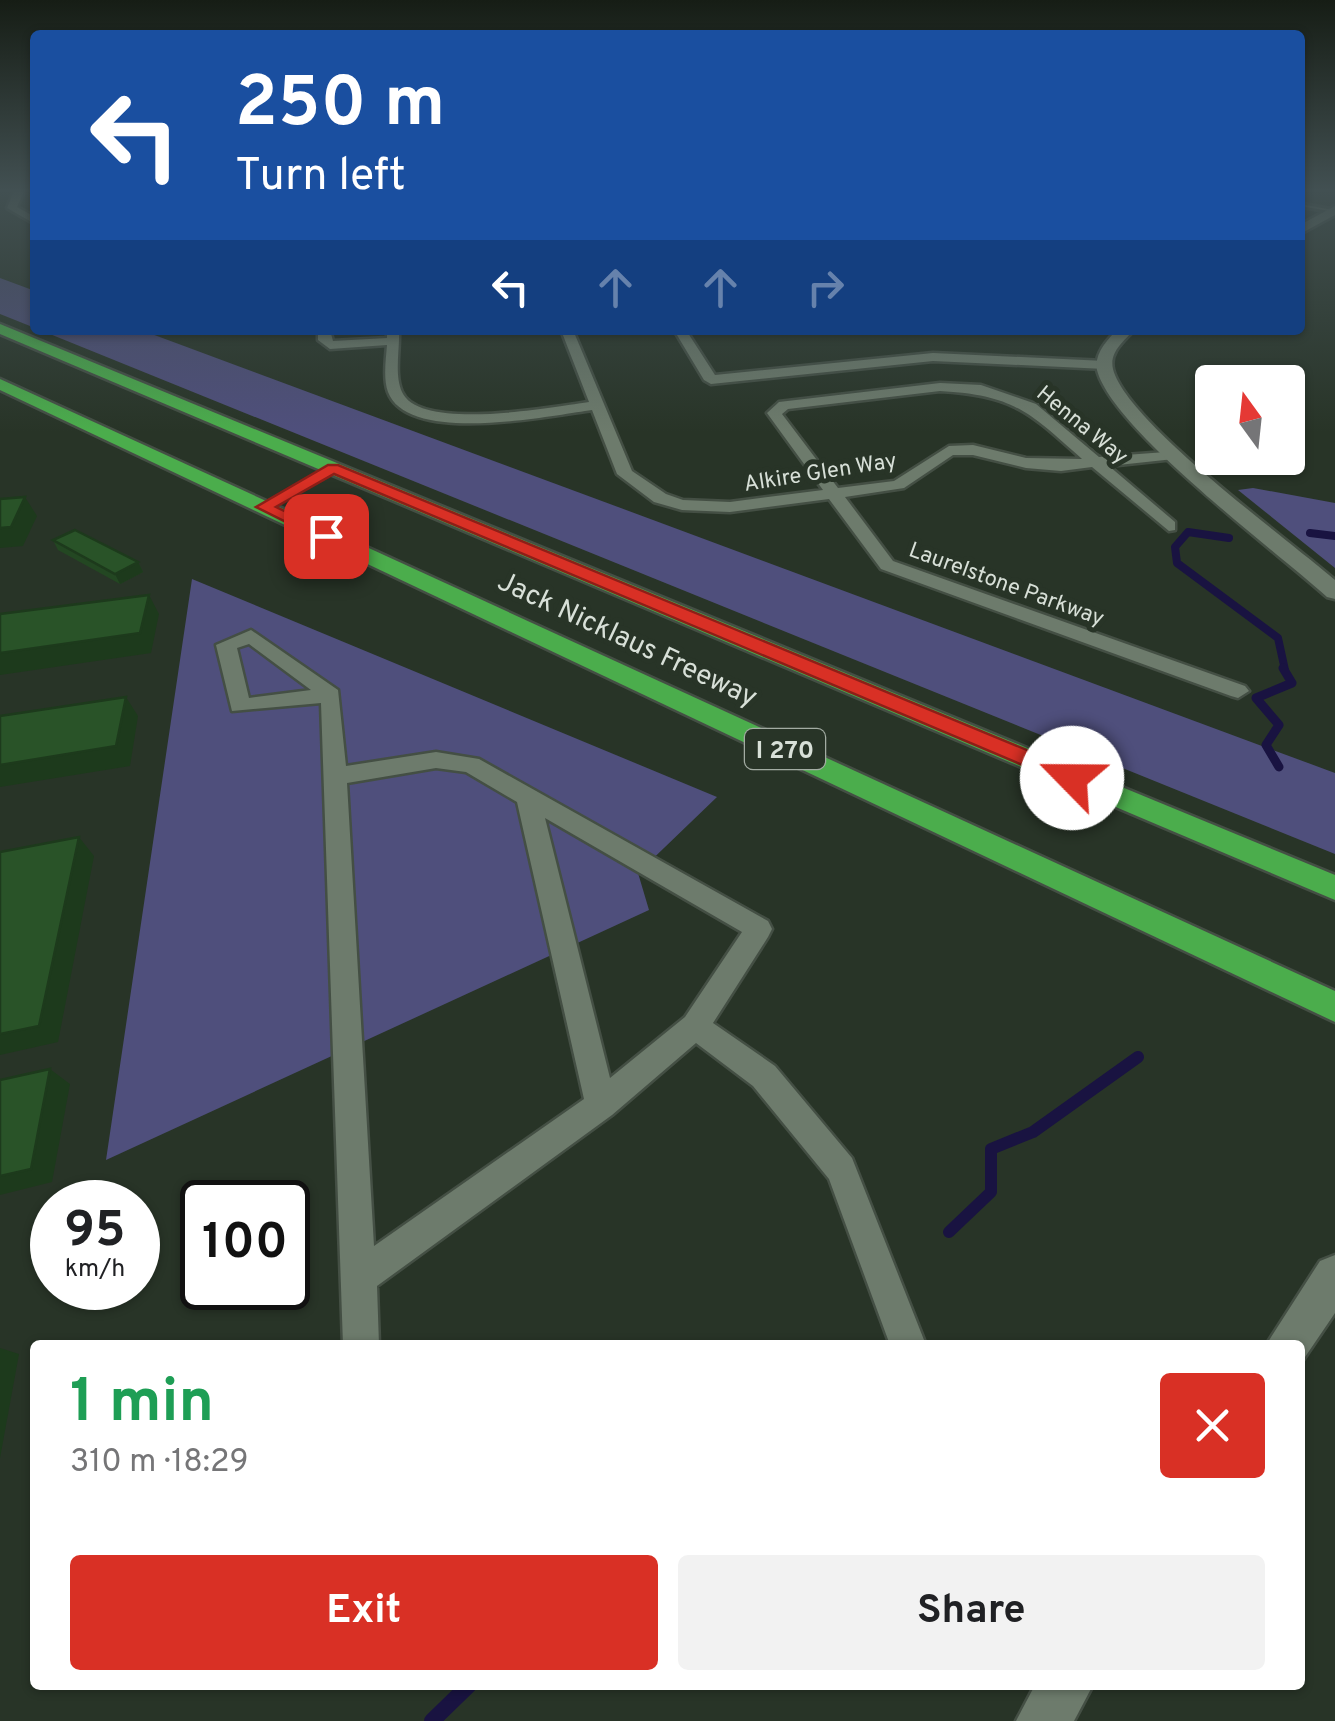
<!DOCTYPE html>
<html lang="en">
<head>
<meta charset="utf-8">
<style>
  :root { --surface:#fff; --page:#f2f2f2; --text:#202124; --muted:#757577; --accent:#d93025 }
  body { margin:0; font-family:Overpass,sans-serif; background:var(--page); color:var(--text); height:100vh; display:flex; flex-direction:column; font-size:38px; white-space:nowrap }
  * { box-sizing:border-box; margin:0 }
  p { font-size:32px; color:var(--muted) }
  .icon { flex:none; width:55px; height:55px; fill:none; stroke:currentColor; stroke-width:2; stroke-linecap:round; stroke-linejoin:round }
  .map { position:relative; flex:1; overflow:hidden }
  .panel { position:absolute; left:30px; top:1340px; width:1275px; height:350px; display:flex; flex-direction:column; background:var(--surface); border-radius:10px; box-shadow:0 2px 8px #0004 }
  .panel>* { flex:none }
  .banner { position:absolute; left:30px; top:30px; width:1275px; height:305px; border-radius:10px; box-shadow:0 2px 8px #0004; background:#1a4fa0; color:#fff; overflow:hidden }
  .needle { width:65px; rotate:345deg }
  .controls { position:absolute; left:1195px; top:365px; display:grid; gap:20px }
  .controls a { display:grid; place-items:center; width:110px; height:110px; border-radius:10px; background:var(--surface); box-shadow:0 2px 8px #0004; font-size:50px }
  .speed { position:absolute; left:30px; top:1180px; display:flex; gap:20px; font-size:50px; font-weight:700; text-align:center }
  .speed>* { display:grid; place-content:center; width:130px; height:130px; border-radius:50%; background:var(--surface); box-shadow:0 2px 8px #0004; line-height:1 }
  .speed small { font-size:25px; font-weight:400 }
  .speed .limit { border:5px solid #111; border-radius:15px; background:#fff; color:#111 }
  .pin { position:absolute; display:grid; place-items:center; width:85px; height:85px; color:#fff; margin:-42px; border-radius:20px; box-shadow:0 5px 15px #0006 }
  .me { position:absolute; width:110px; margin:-55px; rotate:293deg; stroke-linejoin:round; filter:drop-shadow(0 0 8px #0008) }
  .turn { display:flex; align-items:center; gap:35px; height:210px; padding:0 40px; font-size:45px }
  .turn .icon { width:130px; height:130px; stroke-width:2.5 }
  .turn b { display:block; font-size:70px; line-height:85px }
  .lanes { display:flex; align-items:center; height:95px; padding:0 40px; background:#0003; justify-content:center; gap:50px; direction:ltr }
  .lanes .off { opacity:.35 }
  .round { display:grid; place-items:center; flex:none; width:105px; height:105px; border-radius:10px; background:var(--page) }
  .summary { display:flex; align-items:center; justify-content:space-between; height:170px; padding:0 40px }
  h1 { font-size:60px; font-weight:700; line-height:75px; color:#1e9e55 }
  .button { display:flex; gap:20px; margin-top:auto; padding:20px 40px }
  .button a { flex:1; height:115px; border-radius:10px; background:var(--accent); color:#fff; font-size:40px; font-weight:700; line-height:115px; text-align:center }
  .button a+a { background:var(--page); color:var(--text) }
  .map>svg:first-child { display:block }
</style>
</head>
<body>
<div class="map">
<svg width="1335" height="1721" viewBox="0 0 1335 1721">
  <rect width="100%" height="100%" fill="#283427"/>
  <g fill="#4f4f7c">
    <path d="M0,278l35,13v37l-35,-14z"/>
    <path d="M40,330h101l1194,443v81z"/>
    <path d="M1253,488l82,15v65l-97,-78z"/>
    <path d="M192,579l525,218 -79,76 11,37 -543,250z"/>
  </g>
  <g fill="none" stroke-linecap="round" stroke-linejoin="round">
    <g stroke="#191341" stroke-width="8">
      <path d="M1310,533l25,3"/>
      <path d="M1229,538l-41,-6 -13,15 2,16 101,75 7,32"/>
    </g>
    <path stroke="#191341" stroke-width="9" d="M1279,767l-13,-22 13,-20 -23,-27 36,-15 -9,-15"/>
    <path stroke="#191341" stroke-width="12" d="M949,1232l42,-40v-43l42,-17 105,-75"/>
    <path stroke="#191341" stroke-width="16" d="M432,1721l37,-36"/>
    <g stroke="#444f44" stroke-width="6">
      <g id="lane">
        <path d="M1300,204l33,6 2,2 -35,-6z"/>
        <path d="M330,467l7,2 -70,40 -7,-2z"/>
      </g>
    </g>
    <g stroke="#444f44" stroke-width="5">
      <g id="street">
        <path d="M14,191h10l-7,16 18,10v7l-28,-16z"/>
        <path d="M318,330h12l3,11 54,-3v-8h12c1,18 -5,45 3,62 18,40 150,15 187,10l-28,-72h12l59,141 34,23 17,6 47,2 93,-12 -56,-77 12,-11 161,-19 41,2 55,19 63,53 80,-6v6l-5,2 -65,7 66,56v8l-6,1 -77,-64 -31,4 -35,-3 -53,-13h-20l-49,33 -59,9 48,64 352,125 4,5 -11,7 -7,-2 -350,-127 -52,-70 -99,13 -48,-2 -28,-8 -37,-28 -25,-64c-43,6 -184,35 -204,-18 -5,-14 -2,-33 -1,-47l-57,4 -12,-9zM940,391c74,4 89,21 142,68l-56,-1 -53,-13 -24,1 -55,35 -56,7 -56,-74 6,-5z"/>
        <path d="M674,330h12l29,45 218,-22 172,8 7,4 -7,4 -172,-8 -222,23 -7,-4z"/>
        <path d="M251,630l87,60 8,76 90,-14 43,7 289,162 4,8 -4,8 -55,86 62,43 77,92 74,187h-36l-61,-166 -76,-93 -57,-43 -84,72 -235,171 2,59h-36l-22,-642 -89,8 -16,-66zM249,644l62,46 -62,8 -12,-50zM436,768l30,4 51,30 67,297 -210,147 -27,-463zM545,818l197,114 -57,85 -75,61z"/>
      </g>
    </g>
    <g stroke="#444f44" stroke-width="5">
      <g id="secondary">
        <path d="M1335,206v9l-35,19v-9z"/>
        <path d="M1117,330h17c-10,11 -25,22 -21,39 13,53 176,171 222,211v19l-8,-2c-51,-46 -215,-168 -230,-227 -3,-16 10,-30 20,-40z"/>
        <path d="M1335,1255v58l-32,47 -3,2v-17h-34l54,-84z"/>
        <path d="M1035,1685h58l-19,36h-58z"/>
      </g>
    </g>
    <g stroke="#444f44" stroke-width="5">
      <g id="highway">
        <path d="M0,324l1335,551v25l-1335,-566z"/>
        <path d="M0,379l1335,612v31l-1335,-632z"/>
      </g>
    </g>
    <use href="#lane" fill="#6d7b6c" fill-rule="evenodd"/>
    <use href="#street" fill="#6d7b6c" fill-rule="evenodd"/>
    <use href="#secondary" fill="#6d7b6c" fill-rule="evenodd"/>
    <use href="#highway" fill="#4bad4c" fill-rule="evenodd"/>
  </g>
  <path fill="#234722" d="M53,540l85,22 5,10 -23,12 -62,-34z"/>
  <g fill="#1d3a1c">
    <path d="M25,497l12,19 -14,30 -23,2v-20z"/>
    <path d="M138,562l5,10 -23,12 -5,-10z"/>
    <path d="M149,595l10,19 -8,39 -151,22v-22z"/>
    <path d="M126,697l12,19 -8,50 -130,21v-22z"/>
    <path d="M79,837l15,19 -36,186 -58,13v-21z"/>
    <path d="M50,1069l20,15 -18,98 -52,13v-19z"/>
    <path d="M0,1348l19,6 -19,104z"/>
  </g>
  <g fill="#295328" stroke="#1d3a1c" stroke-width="2.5">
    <path d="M25,497l-14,30 -11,1v-29z"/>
    <path d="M75,530l63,32 -23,12 -62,-34z"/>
    <path d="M149,595l-9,38 -140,20v-39z"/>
    <path d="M126,697l-10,49 -116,19v-49z"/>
    <path d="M79,837l-40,189 -39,8v-182z"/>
    <path d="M50,1069l-19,100 -31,7v-96z"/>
  </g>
  <linearGradient id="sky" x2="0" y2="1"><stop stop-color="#161d15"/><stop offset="0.44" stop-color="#425052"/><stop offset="1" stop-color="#425052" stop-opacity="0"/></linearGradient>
  <rect width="1335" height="432" fill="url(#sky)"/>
  <path fill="#d93025" stroke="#8d1f18" stroke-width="2.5" d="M328,465h10l742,307 3,6 -11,7 -7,-2 -731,-309 -58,33 55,26v6h-11l-64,-32z"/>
  <g text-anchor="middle" stroke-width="10" stroke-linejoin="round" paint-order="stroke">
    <g font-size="22" fill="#d8e0d8" stroke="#283427">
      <text transform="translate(1083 424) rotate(39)" y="8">Henna Way</text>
      <text transform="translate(820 471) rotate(-9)" y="8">Alkire Glen Way</text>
      <text transform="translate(1007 583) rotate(20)" y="8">Laurelstone Parkway</text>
    </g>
    <rect fill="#283427" stroke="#a3aca3" stroke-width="2.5" x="745" y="729" width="80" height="40" rx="8"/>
    <g font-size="25" font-weight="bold" fill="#d8e0d8">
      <text x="785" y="758">I 270</text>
    </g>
    <g font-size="28" fill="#d8e0d8" stroke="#283427">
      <text transform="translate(628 638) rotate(25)" y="10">Jack Nicklaus Freeway</text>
    </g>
  </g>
</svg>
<div class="controls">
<a><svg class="needle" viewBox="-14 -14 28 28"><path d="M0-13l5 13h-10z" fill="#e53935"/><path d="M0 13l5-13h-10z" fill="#757577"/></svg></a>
</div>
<div class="speed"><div>95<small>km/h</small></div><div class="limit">100</div></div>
<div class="pin" style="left:326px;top:536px;background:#d93025"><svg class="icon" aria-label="arrive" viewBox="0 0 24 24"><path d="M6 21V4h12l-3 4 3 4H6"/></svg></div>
<svg class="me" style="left:1072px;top:778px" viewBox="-20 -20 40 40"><circle r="19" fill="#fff"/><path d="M0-13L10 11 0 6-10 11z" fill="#d93025"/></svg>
<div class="banner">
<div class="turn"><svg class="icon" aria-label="left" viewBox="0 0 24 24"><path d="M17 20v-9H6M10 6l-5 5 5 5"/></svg><div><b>250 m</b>Turn left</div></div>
<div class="lanes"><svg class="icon" aria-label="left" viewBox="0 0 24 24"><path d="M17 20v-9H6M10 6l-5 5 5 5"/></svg><svg class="icon off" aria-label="ahead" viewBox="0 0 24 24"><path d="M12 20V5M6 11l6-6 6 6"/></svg><svg class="icon off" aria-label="ahead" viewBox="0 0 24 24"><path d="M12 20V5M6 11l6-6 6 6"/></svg><svg class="icon off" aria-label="right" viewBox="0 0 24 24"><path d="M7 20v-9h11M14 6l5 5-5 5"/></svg></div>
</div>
<section class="panel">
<div class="summary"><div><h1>1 min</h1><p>310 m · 18:29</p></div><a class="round" style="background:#d93025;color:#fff"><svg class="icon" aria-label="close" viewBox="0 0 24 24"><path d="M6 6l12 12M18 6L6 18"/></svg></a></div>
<div class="button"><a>Exit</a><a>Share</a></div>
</section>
</div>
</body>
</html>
